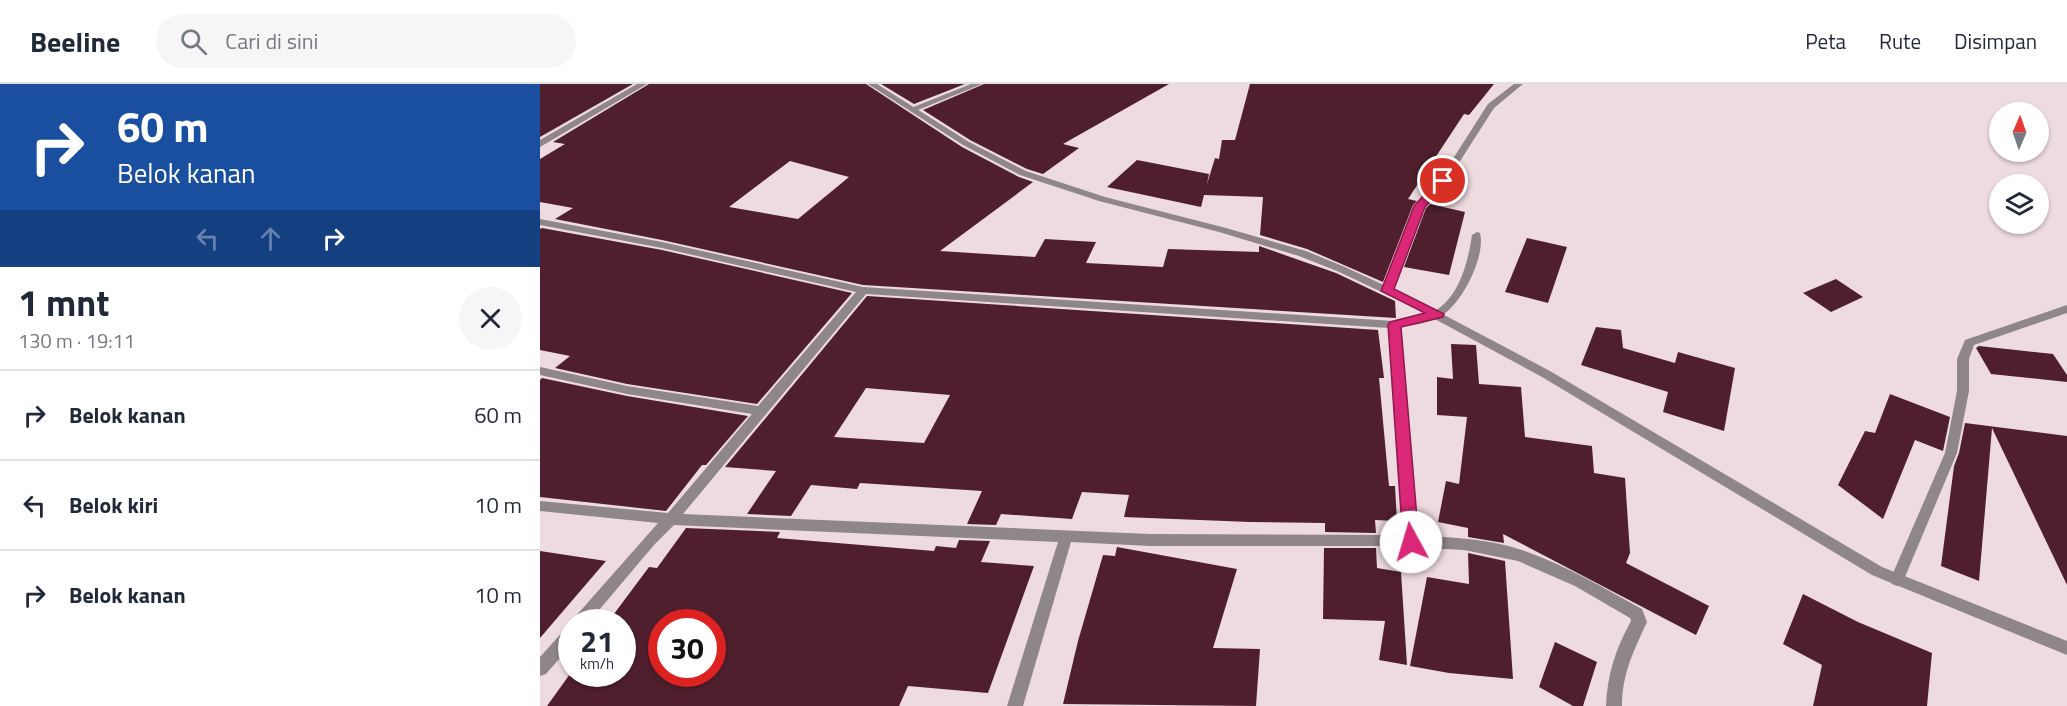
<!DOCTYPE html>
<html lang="id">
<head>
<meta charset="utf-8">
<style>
  :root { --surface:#fff; --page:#f6f6f7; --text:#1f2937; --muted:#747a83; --line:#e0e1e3 }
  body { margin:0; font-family:"Titillium Web",sans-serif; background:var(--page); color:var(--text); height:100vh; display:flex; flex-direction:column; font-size:22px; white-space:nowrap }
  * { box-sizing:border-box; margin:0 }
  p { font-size:20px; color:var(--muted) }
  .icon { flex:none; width:33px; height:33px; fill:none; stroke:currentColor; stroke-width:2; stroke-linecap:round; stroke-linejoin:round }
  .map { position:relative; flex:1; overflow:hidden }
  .panel { display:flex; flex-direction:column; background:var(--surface); width:540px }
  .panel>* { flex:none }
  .hud { background:#1a4fa0; color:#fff; overflow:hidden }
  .needle { width:39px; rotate:2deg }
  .tools { position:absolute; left:1449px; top:18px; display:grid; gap:12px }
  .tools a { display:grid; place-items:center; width:60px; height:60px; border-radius:50%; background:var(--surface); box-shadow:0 2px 4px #0004; font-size:30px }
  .speed { position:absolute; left:18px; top:525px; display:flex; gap:12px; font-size:30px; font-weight:700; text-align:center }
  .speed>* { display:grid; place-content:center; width:78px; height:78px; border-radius:50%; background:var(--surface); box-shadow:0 2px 4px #0004; line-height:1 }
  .speed small { font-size:15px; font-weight:400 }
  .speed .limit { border:9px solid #d22; background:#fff; color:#111 }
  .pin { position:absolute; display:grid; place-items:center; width:51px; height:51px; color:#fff; margin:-26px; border:3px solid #fff; border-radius:50%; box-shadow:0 2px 6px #0007 }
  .me { position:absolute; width:66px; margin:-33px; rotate:354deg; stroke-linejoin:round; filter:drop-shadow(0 0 4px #0008) }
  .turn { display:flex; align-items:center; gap:21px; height:126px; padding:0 18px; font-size:27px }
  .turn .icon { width:78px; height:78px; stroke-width:2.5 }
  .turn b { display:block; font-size:42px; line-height:51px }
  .lanes { display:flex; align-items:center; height:57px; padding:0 18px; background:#0003; justify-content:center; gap:30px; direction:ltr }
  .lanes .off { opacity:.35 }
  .round { display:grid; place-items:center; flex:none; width:63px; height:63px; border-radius:32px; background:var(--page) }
  .summary { display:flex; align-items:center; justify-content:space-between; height:102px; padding:0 18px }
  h1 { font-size:36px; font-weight:700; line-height:45px }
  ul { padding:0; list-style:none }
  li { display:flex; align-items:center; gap:18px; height:90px; padding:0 18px; border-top:2px solid var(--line) }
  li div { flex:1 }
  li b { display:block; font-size:22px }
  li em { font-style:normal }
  header { display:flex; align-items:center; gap:36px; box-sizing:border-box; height:84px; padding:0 30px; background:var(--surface); border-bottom:2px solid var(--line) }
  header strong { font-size:28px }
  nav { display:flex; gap:33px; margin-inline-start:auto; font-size:21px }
  .search { width:420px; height:54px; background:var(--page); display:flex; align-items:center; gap:15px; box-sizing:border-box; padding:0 21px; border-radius:33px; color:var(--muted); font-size:22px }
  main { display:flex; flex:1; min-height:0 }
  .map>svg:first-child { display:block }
</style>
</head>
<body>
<header>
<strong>Beeline</strong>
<div class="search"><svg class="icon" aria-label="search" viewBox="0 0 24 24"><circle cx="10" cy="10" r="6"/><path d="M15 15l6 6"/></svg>Cari di sini</div>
<nav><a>Peta</a><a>Rute</a><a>Disimpan</a></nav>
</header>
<main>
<section class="panel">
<div class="hud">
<div class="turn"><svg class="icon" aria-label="right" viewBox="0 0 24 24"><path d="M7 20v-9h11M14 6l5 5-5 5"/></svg><div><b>60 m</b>Belok kanan</div></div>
<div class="lanes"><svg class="icon off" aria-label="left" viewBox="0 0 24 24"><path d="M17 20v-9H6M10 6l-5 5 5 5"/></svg><svg class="icon off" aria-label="ahead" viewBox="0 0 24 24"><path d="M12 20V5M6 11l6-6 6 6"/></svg><svg class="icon" aria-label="right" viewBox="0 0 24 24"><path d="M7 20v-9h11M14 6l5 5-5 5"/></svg></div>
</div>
<div class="summary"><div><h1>1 mnt</h1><p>130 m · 19:11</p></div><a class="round"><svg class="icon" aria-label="close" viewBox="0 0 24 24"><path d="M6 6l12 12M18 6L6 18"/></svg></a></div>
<ul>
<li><svg class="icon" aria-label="right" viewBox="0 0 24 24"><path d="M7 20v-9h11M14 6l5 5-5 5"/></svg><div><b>Belok kanan</b></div><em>60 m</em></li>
<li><svg class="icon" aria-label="left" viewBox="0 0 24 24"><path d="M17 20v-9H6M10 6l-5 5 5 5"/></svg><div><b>Belok kiri</b></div><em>10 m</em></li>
<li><svg class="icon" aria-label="right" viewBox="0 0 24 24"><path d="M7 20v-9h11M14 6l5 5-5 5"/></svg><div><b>Belok kanan</b></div><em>10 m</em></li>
</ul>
</section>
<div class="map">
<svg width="1527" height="622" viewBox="0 0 1527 622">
  <rect width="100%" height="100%" fill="#eedbdf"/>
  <g fill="#4f1f2e" fill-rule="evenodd">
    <path d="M0,0h93l-93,53z"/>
    <path d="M109,0h217l96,63 57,30 14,5 -93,69 95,6 10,-18 51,3 -10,21 77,4 5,-18 91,3v-6l77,27 59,28 1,17 -533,-33 -201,-45 -107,-21 18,-11 -33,-6v-43l25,-15 -12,-2zM250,77l59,16 -51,42 -69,-12z"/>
    <path d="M341,0h84l-51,20z"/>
    <path d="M444,0h185l-106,60 16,4 -36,26 -16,-5 -57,-29 -47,-30z"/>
    <path d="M710,0h244l-25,31 -5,-1 -56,85 9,2 -4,4 -30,77 -76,-33 -47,-14 3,-38 -59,-2 -3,12 -94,-20 30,-27 72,14 -2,10 8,-26 4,1 3,-19h13z"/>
    <path d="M890,120l35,8 -16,63 -45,-8 22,-59z"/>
    <path d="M2,144l120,22 190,43 -95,111 -130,-20 -72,-16 15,-12 -30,-6v-121z"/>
    <path d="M987,154l40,9 -19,56 -43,-11z"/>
    <path d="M1296,195l27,18 -32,15 -28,-19z"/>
    <path d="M327,212l511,34 6,48h-5l10,108h6l2,35 -22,-1 1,13 -51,-1v-9l-75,-1 -126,-5 5,-22 -47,-3 -10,27 -71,-5 -5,11 -29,-1 15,-33 -122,-8 -3,6 -46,-4 -20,31 -44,-2 29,-43 -51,-4zM326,304l84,7 -26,48 -90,-6z"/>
    <path d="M1056,243l25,3 2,18 52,15 3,-11 57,16 -11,63 -61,-19 5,-20 -87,-27z"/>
    <path d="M911,260l25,1 3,39 42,3 4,50 67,9 2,27 31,5 5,75 -4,10 83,43 -13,29 -193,-101 1,9 -36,-6v-9l-30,-6 8,-41 13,3 8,-67 -30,-2v-38l16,2z"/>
    <path d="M1439,262l74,8 14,21v7l-76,-8 -15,-26z"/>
    <path d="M2,294l85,18 121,20 -42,49h-4l-36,46 -126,-14v-117z"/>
    <path d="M1350,310l60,23 -7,34 -28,-11 -32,79 -45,-34 27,-54 10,2z"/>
    <path d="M1425,339l102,13v149l-75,-157 -13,153 -38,-15 13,-100 5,-13z"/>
    <path d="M146,444l94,4 -3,6 157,13 2,-5 20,2 3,-8 31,1 -9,21 53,4 -46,127 -80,-7 -9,20h-352l23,-32h52v-52h-14l41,-55 8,1zM122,538h50v52h-50z"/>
    <path d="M577,463l120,22 -24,79 47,1 -4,57 -193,-2 15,-63 25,-86 12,1z"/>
    <path d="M784,464h52l1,20 24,4 6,93 -28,-5 6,-39 -62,-2z"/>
    <path d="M0,467l66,10 -66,77z"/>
    <path d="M928,469l37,8 8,118 -64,-6 -39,-7 17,-89 42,7z"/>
    <path d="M1263,510l55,28 74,31 -5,53h-114l9,-41 -39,-21z"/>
    <path d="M1015,558l42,20 -14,44h-10l-34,-19z"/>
  </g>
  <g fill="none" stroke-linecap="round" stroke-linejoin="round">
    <g fill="#8e8688" fill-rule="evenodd">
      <path d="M97,0h10l-107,63v-7z"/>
      <path d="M431,0h11l-64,26 -7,-2z"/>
      <path d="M974,0h9l-29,24 -48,75 -22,24 -32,84 -1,2h-8l-1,-2 33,-85 25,-27 48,-75z"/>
      <path d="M0,135l122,23 201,45 531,34c12,-2 26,-3 37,-8 28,-13 37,-51 41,-78l5,-3 3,1c6,23 -18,71 -39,83 -11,7 -28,9 -41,11l18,209c34,1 71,3 104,14 42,14 82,38 120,59l5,13c-13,28 -25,52 -25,84h-16c1,-31 10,-58 25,-85l-1,-3 -55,-32 -57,-25 -54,-11 -76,-4h-238l-79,-4 -48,164h-16l51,-164 -384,-17 -20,20 -65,77h-16l2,-5 83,-94 -118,-12v-10l128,12 84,-99 -125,-20 -87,-19v-8l87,19 131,20 98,-114 -194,-44 -122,-23zM326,210l523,34 15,207 -254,-1 -467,-20z"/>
      <path d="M1527,221v8l-93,32 -5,14v32l-12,62 -55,131 -5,2 -5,-2 -2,-4 55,-127 12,-62v-32l8,-19z"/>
      <path d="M32,541v19l-26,30 -6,2v-19l27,-30z"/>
    </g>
    <path fill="#8e8688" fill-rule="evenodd" d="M328,0h9l92,58 57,29 79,26 121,31 80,23 39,16 69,32 136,72 332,196 185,74v14l-195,-80 -330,-198 -135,-73 -70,-33 -38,-15 -80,-24 -120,-31 -79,-26 -57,-30z"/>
  </g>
  <path fill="#db2777" stroke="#8e194d" stroke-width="1.5" d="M903,94l5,3 -23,26 -31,82 50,25 -1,3 -42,10 18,215 -2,4 -6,2 -6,-2 -2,-4 -15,-217 2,-3 35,-9 -44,-22 33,-85 25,-27z"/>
</svg>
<div class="tools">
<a><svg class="needle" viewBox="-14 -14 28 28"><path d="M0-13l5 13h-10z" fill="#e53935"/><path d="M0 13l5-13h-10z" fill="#747a83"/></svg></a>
<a><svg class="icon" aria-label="layers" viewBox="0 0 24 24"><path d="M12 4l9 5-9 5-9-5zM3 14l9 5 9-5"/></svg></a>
</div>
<div class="speed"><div>21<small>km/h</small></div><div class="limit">30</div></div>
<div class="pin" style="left:903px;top:97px;background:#d93025"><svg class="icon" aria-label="arrive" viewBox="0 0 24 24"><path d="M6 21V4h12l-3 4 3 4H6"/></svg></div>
<svg class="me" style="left:871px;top:458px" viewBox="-20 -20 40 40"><circle r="19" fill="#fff"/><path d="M0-13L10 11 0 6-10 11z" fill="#db2777"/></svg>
</div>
</main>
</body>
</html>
